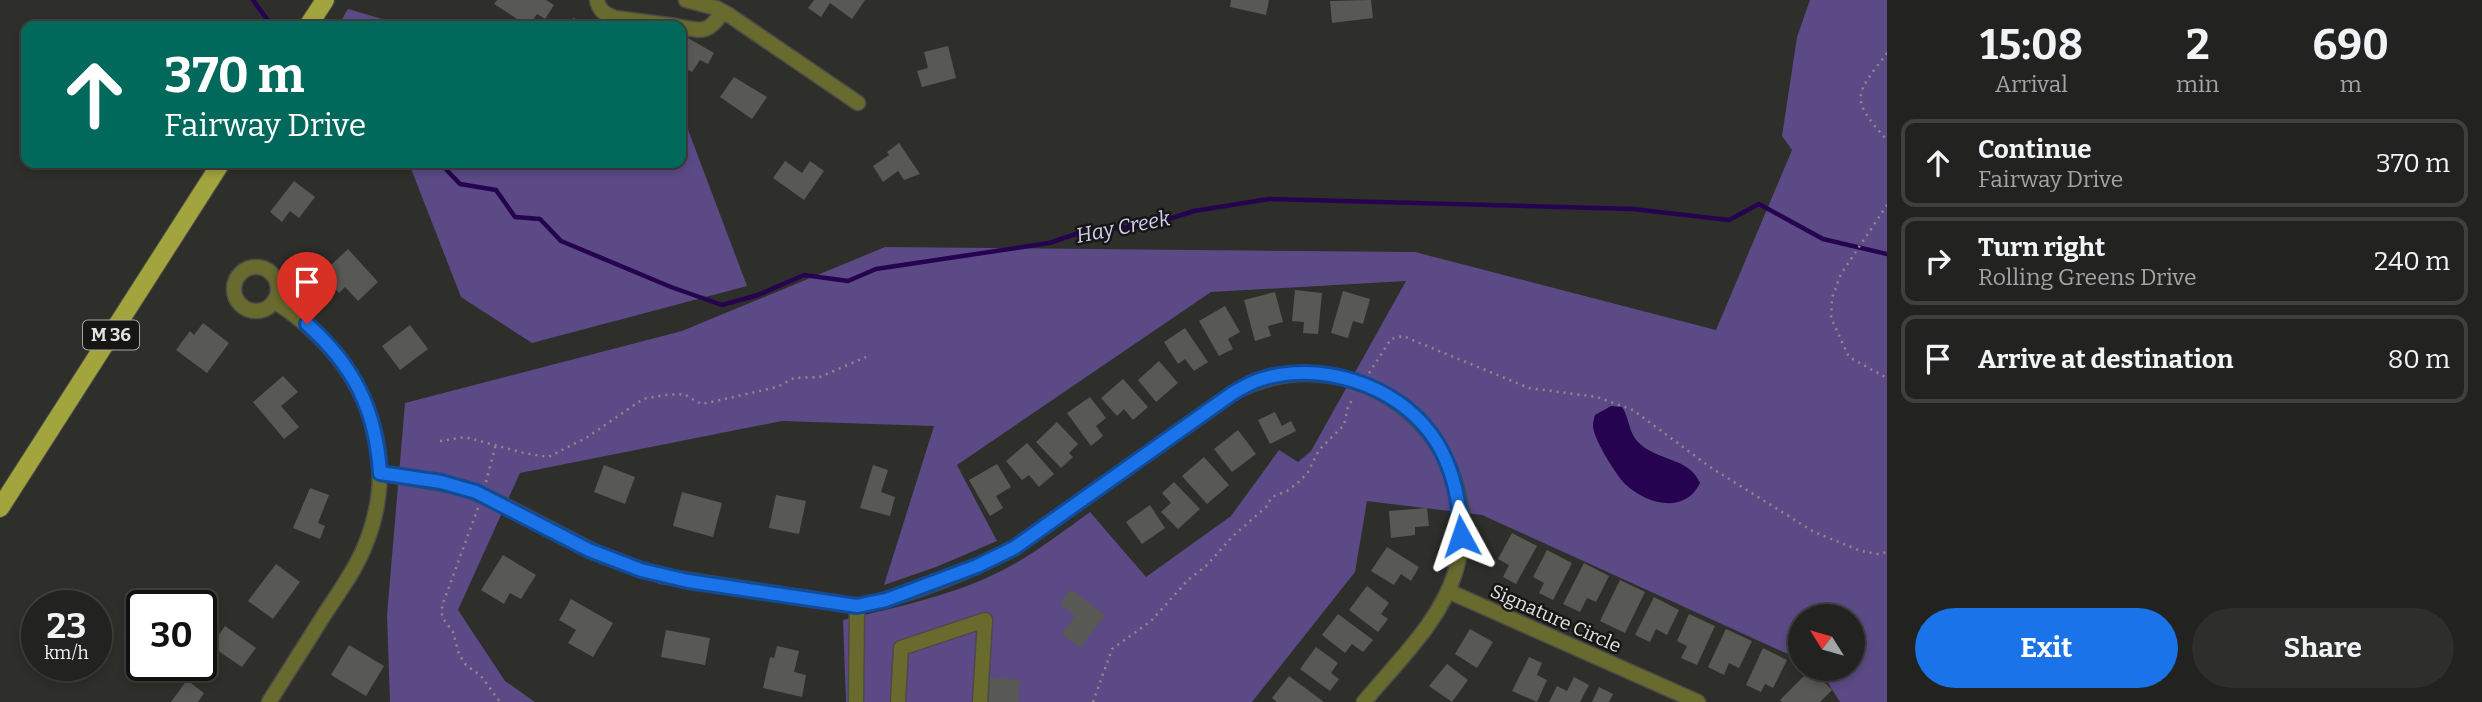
<!DOCTYPE html>
<html lang="en">
<head>
<meta charset="utf-8">
<style>
  :root { --surface:#222220; --page:#2e2f2d; --text:#f1f3f6; --muted:#a2a4a5; --line:#3f3f3e; --accent:#1a73e8 }
  body { margin:0; font-family:Bitter,serif; background:var(--page); color:var(--text); height:100vh; display:flex; flex-direction:column; font-size:26px; white-space:nowrap }
  * { box-sizing:border-box; margin:0 }
  p { font-size:23px; color:var(--muted) }
  .icon { flex:none; width:38px; height:38px; fill:none; stroke:currentColor; stroke-width:2; stroke-linecap:round; stroke-linejoin:round }
  .map { position:relative; flex:1; overflow:hidden }
  .panel { display:flex; flex-direction:column; background:var(--surface); width:595px }
  .panel>* { flex:none }
  .top-card { position:absolute; left:21px; top:21px; width:665px; height:147px; border-radius:14px; box-shadow:0 4px 10px #0003,0 0 0 2px var(--line); background:#00695c; color:#fff; overflow:hidden }
  .needle { width:46px; rotate:307deg }
  .tools { position:absolute; left:1788px; top:604px; display:grid; gap:14px }
  .tools a { display:grid; place-items:center; width:77px; height:77px; border-radius:50%; background:var(--surface); box-shadow:0 4px 10px #0003,0 0 0 2px var(--line); font-size:35px }
  .speed { position:absolute; left:21px; top:590px; display:flex; gap:14px; font-size:35px; font-weight:700; text-align:center }
  .speed>* { display:grid; place-content:center; width:91px; height:91px; border-radius:50%; background:var(--surface); box-shadow:0 4px 10px #0003,0 0 0 2px var(--line); line-height:1 }
  .speed small { font-size:18px; font-weight:400 }
  .speed .limit { border:4px solid #111; border-radius:10px; background:#fff; color:#111 }
  .pin { position:absolute; display:grid; place-items:center; width:60px; height:60px; color:#fff; margin:-72px -30px; border-radius:50% 50% 50% 0; rotate:-45deg; box-shadow:0 0 7px #0007 }
  .pin .icon { rotate:45deg }
  .me { position:absolute; width:77px; margin:-38px; rotate:355deg; stroke-linejoin:round; filter:drop-shadow(0 0 5px #0008) }
  .turn { display:flex; align-items:center; gap:24px; height:147px; padding:0 28px; font-size:32px }
  .turn .icon { width:91px; height:91px; stroke-width:2.5 }
  .turn b { display:block; font-size:49px; line-height:60px }
  .eta { display:flex; justify-content:space-evenly; align-items:center; height:119px; text-align:center }
  .eta b { font-size:42px; font-weight:700; line-height:49px }
  .primary-button { display:flex; gap:14px; margin-top:auto; padding:14px 28px }
  .primary-button a { flex:1; height:80px; border-radius:42px; background:var(--accent); color:#fff; font-size:28px; font-weight:700; line-height:80px; text-align:center }
  .primary-button a+a { background:var(--page); color:var(--text) }
  ul { padding:0; list-style:none }
  li { display:flex; align-items:center; gap:21px; height:88px; margin:0 14px 10px; padding:0 14px; border:4px solid var(--line); border-radius:14px }
  li div { flex:1 }
  li b { display:block; font-size:26px }
  li em { font-style:normal }
  main { display:flex; flex:1; min-height:0 }
  .map>svg:first-child { display:block }
</style>
</head>
<body>
<main>
<div class="map">
<svg width="1887" height="702" viewBox="0 0 1887 702">
  <rect width="100%" height="100%" fill="#2e2e2b"/>
  <g fill="#5b4a85">
    <path d="M1810,0h77v702h-47l-21,-33 34,-1v-52h-52v44l-319,-145 -115,-14 -12,71 -103,130h-406l-3,-82c53,-13 109,-24 158,-49 32,-16 61,-39 89,-59l56,65 85,-61 48,-66 19,12 13,-11 95,-170 -195,11 -254,173 40,76 -61,26 -52,18 50,-159 -152,-5 -262,52 -62,137 47,71 30,21h-145l-3,-87 18,-212 277,-72 203,-84 530,5 301,78 76,-180 -10,-14 15,-99z"/>
    <path d="M348,9l58,17h-68z"/>
    <path d="M681,118l3,1 63,167 -215,57 -71,-46 -51,-131 -3,-3h274z"/>
  </g>
  <path fill="#260350" d="M1611,406l11,1c7,10 7,27 16,35 18,19 51,15 62,41 -15,32 -54,21 -75,1 -9,-9 -32,-46 -32,-58 0,-4 1,-7 2,-11z"/>
  <g fill="none" stroke-linecap="round" stroke-linejoin="round">
    <g stroke="#260350" stroke-width="4.5">
      <path d="M253,0l19,26"/>
      <path d="M440,163l20,21 36,6 19,27 25,2 21,22 110,46 51,18 36,-10 46,-20 44,6 28,-12 173,-26 39,-13 59,-4 47,-15 75,-12 364,10 96,11 30,-16 64,35 64,15"/>
    </g>
  </g>
  <g fill="#585955">
    <path d="M497,0h49l8,5 -9,14 -8,-5 -9,12 -34,-22z"/>
    <path d="M814,0h51l-13,19 -22,-16 -9,14 -13,-9z"/>
    <path d="M1231,0h38l-3,15 -36,-8z"/>
    <path d="M1371,0l2,18 -41,5 -2,-22z"/>
    <path d="M573,18l28,7v1h-30z"/>
    <path d="M681,34l33,19 -6,11 -8,-4 -8,12 -4,-2 -4,7 -3,-1z"/>
    <path d="M948,46l8,32 -34,9 -5,-16 11,-3 -4,-16z"/>
    <path d="M734,77l33,20 -15,22 -32,-22z"/>
    <path d="M899,143l21,31 -16,6 -6,-9 -15,11 -10,-16 16,-11 -2,-3z"/>
    <path d="M785,161l17,12 8,-12 14,10 -20,29 -31,-22z"/>
    <path d="M294,181l21,16 -16,21 -9,-7 -8,11 -12,-10z"/>
    <path d="M348,249l30,33 -20,19 -13,-14 -6,6 -14,-15 9,-8 -4,-4z"/>
    <path d="M1295,290l27,3 -4,41 -15,-1 1,-11 -12,-1z"/>
    <path d="M1343,291l27,8 -7,25 -10,-3 -5,17 -17,-5z"/>
    <path d="M1275,292l8,30 -15,4 3,10 -16,5 -11,-41z"/>
    <path d="M1225,306l15,26 -12,7 5,10 -14,7 -20,-35z"/>
    <path d="M203,323l26,20 -22,30 -31,-23 14,-19 4,4z"/>
    <path d="M410,325l18,24 -28,21 -18,-24z"/>
    <path d="M1185,328l23,34 -14,9 -9,-12 -7,5 -14,-22z"/>
    <path d="M1159,361l19,22 -22,19 -18,-22z"/>
    <path d="M283,376l15,16 -17,14 18,21 -15,12 -31,-37z"/>
    <path d="M1123,379l25,28 -15,13 -9,-11 -7,7 -16,-18z"/>
    <path d="M1090,397l16,21 -10,8 7,10 -12,10 -24,-33z"/>
    <path d="M1275,412l7,14 9,-5 5,10 -26,13 -12,-24z"/>
    <path d="M1057,422l21,22 -9,9 4,4 -12,11 -25,-26z"/>
    <path d="M1238,430l18,24 -24,18 -18,-23z"/>
    <path d="M1027,443l27,31 -15,13 -10,-12 -7,5 -16,-19z"/>
    <path d="M1204,457l25,28 -22,19 -25,-28z"/>
    <path d="M997,464l14,23 -15,9 7,12 -13,8 -21,-36z"/>
    <path d="M604,465l31,12 -10,27 -31,-12z"/>
    <path d="M873,465l15,5 -7,22 14,5 -5,19 -30,-8z"/>
    <path d="M1174,482l26,27 -22,20 -17,-17 10,-9 -9,-10z"/>
    <path d="M310,488l19,7 -11,28 7,3 -5,13 -27,-11z"/>
    <path d="M682,492l40,11 -9,34 -40,-11z"/>
    <path d="M776,495l30,6 -7,33 -30,-6z"/>
    <path d="M1150,505l15,23 -23,16 -16,-22z"/>
    <path d="M1427,508l2,18 -14,1v8l-24,3 -2,-27z"/>
    <path d="M1512,533l25,13 -21,38 -13,-7 6,-12 -11,-6z"/>
    <path d="M1387,547l32,20 -8,14 -10,-7 -7,11 -23,-14z"/>
    <path d="M1547,550l25,13 -19,37 -14,-7 5,-10 -11,-6z"/>
    <path d="M503,555l33,20 -15,24 -11,-6 -6,11 -23,-14z"/>
    <path d="M1584,563l25,13 -13,26 -9,-4 -7,14 -17,-8z"/>
    <path d="M276,564l24,18 -27,37 -25,-18z"/>
    <path d="M1620,580l25,12 -20,41 -25,-12z"/>
    <path d="M1367,586l22,17 -8,11 7,5 -10,13 -29,-22z"/>
    <path d="M1071,589l34,26 -25,33 -18,-14 13,-18 -15,-12z"/>
    <path d="M1654,597l25,13 -12,25 -11,-6 -6,13 -15,-7z"/>
    <path d="M571,599l42,24 -20,34 -25,-14 8,-13 -17,-10z"/>
    <path d="M1338,614l35,26 -10,12 -11,-8 -7,9 -23,-18z"/>
    <path d="M1689,614l26,12 -18,39 -16,-7 6,-12 -10,-5z"/>
    <path d="M225,626l31,22 -14,19 -31,-21z"/>
    <path d="M1470,629l23,13 -16,26 -22,-14z"/>
    <path d="M1726,629l26,12 -13,27 -10,-5 -5,12 -16,-8z"/>
    <path d="M666,630l44,8 -5,27 -44,-8z"/>
    <path d="M349,645l35,21 -18,30 -35,-21z"/>
    <path d="M777,646l22,5 -5,21 12,3 -4,22 -39,-9 7,-31 4,1z"/>
    <path d="M1316,647l22,16 -7,10 8,6 -9,12 -30,-22z"/>
    <path d="M1763,648l24,12 -14,28 -8,-4 -4,8 -15,-7z"/>
    <path d="M1529,657l13,6 -5,12 10,5 -10,22 -25,-11z"/>
    <path d="M1447,664l21,16 -16,22 -23,-16z"/>
    <path d="M1811,669l21,21 -12,12h-38l-2,-2z"/>
    <path d="M1289,676l35,26h-47l-5,-4z"/>
    <path d="M1574,677l15,8 -9,17h-31l8,-16 10,5z"/>
    <path d="M987,678l33,1 -1,23h-33z"/>
    <path d="M187,680l17,13 -6,9h-27z"/>
    <path d="M1599,687l14,7 -4,8h-17z"/>
  </g>
  <g fill="none" stroke-linecap="round" stroke-linejoin="round">
    <g stroke="#4b4b48" stroke-width="17">
      <g id="minor">
        <path d="M597,0c2,11 8,14 18,18l61,8"/>
        <path d="M686,0l30,8 13,7 129,88"/>
        <path d="M681,27c24,5 27,5 42,-15"/>
        <circle cx="256" cy="289" r="22"/>
        <path d="M380,473l81,14 37,15 107,55 57,19 195,30c51,-9 111,-34 157,-58l219,-155c120,-65 262,46 222,180 -15,49 -59,90 -91,129"/>
        <path d="M1448,591l250,111"/>
        <path d="M269,702c19,-30 38,-60 57,-90 14,-21 29,-42 38,-64 42,-99 -4,-193 -90,-247"/>
        <path d="M856,702l1,-96"/>
        <path d="M898,702l3,-54 84,-28 -5,82"/>
      </g>
    </g>
    <g stroke="#4b4b48" stroke-width="20">
      <g id="major">
        <path d="M308,26l17,-26"/>
        <path d="M0,508l221,-345"/>
      </g>
    </g>
    <g stroke="#8b8b88" stroke-width="2.5" stroke-dasharray="2 5" stroke-linecap="butt">
      <path d="M1887,53c-31,42 -39,44 0,87"/>
      <path d="M1887,205l-46,69 -9,24 -1,20 18,39 38,21"/>
      <path d="M1369,373l22,-34 12,-3 126,52 68,9 36,13 77,57 104,65 47,19 17,3 9,-2"/>
      <path d="M440,441l25,-4 59,16 24,4 38,-19 57,-39 22,-4 19,-1 17,10 15,-3 61,-14 17,-9 26,-1 46,-20"/>
      <path d="M486,482l10,-38"/>
      <path d="M478,508l-36,98v11l11,15 6,22 7,11 15,11 19,26"/>
      <path d="M1093,702l19,-53 39,-28 37,-41 18,-14 27,-30 33,-29 6,-10 15,-6 13,-10 8,-9 11,-22 25,-25 4,-18 6,-10"/>
    </g>
    <use href="#minor" stroke="#696a2e" stroke-width="14"/>
    <use href="#major" stroke="#a2a43e" stroke-width="18"/>
  </g>
  <g fill="none" stroke-linecap="round" stroke-linejoin="round">
    <g stroke="#114b97" stroke-width="18">
      <path id="route" d="M307,324c47,42 69,86 73,149l61,9 35,10 113,58 52,20 47,11 169,25 29,-6 91,-34 37,-18 219,-155c9,-5 18,-11 29,-14 58,-18 132,5 169,55 22,30 29,65 30,102"/>
    </g>
    <use href="#route" stroke="#1a73e8" stroke-width="12"/>
  </g>
  <g text-anchor="middle" stroke-width="5" stroke-linejoin="round" paint-order="stroke">
    <rect fill="#161615" stroke="#a6a6a4" stroke-width="2" x="83" y="320.5" width="56" height="29" rx="5"/>
    <g font-size="18" font-weight="bold" fill="#e3e3e1">
      <text x="111" y="341">M 36</text>
    </g>
    <g font-size="19" fill="#e3e3e1" stroke="#161615">
      <text transform="translate(1556 618) rotate(24)" y="7">Signature Circle</text>
    </g>
    <g font-size="21" font-style="italic" fill="#d5ccf8" stroke="#161615">
      <text transform="translate(1123 227) rotate(-11)" y="7">Hay Creek</text>
    </g>
  </g>
</svg>
<div class="tools">
<a><svg class="needle" viewBox="-14 -14 28 28"><path d="M0-13l5 13h-10z" fill="#e53935"/><path d="M0 13l5-13h-10z" fill="#a2a4a5"/></svg></a>
</div>
<div class="speed"><div>23<small>km/h</small></div><div class="limit">30</div></div>
<div class="pin" style="left:307px;top:324px;background:#d93025"><svg class="icon" aria-label="arrive" viewBox="0 0 24 24"><path d="M6 21V4h12l-3 4 3 4H6"/></svg></div>
<svg class="me" style="left:1461px;top:536px" viewBox="-20 -20 40 40"><path d="M0-17L14 15 0 8-14 15z" fill="#1a73e8" stroke="#fff" stroke-width="4"/></svg>
<div class="top-card">
<div class="turn"><svg class="icon" aria-label="ahead" viewBox="0 0 24 24"><path d="M12 20V5M6 11l6-6 6 6"/></svg><div><b>370 m</b>Fairway Drive</div></div>
</div>
</div>
<section class="panel">
<div class="eta">
<div><b>15:08</b><p>Arrival</p></div>
<div><b>2</b><p>min</p></div>
<div><b>690</b><p>m</p></div>
</div>
<ul>
<li><svg class="icon" aria-label="ahead" viewBox="0 0 24 24"><path d="M12 20V5M6 11l6-6 6 6"/></svg><div><b>Continue</b><p>Fairway Drive</p></div><em>370 m</em></li>
<li><svg class="icon" aria-label="right" viewBox="0 0 24 24"><path d="M7 20v-9h11M14 6l5 5-5 5"/></svg><div><b>Turn right</b><p>Rolling Greens Drive</p></div><em>240 m</em></li>
<li><svg class="icon" aria-label="arrive" viewBox="0 0 24 24"><path d="M6 21V4h12l-3 4 3 4H6"/></svg><div><b>Arrive at destination</b></div><em>80 m</em></li>
</ul>
<div class="primary-button"><a>Exit</a><a>Share</a></div>
</section>
</main>
</body>
</html>
